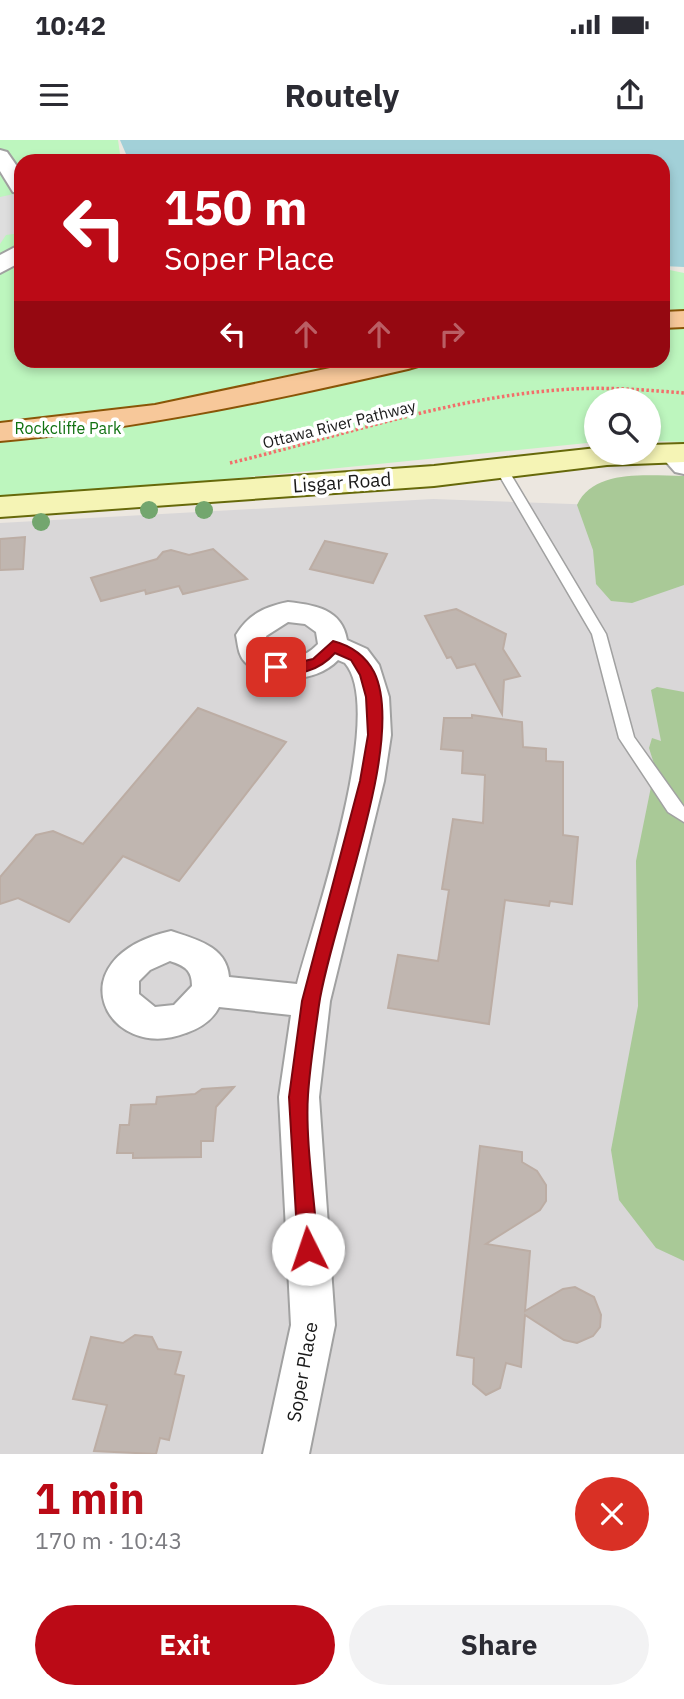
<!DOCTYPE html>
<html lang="en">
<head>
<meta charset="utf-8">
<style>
  :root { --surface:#fff; --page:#f2f2f3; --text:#2b2b33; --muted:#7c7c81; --accent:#bb0a16 }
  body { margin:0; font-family:"IBM Plex Sans",sans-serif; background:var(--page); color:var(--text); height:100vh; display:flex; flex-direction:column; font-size:26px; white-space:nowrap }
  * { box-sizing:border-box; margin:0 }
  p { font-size:23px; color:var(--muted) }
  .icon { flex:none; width:38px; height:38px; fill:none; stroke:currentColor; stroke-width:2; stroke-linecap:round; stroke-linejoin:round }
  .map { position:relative; height:1314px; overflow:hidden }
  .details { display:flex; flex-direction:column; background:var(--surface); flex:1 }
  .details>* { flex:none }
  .banner { position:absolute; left:14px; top:14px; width:656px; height:214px; border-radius:21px; box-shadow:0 4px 10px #0003; background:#bb0a16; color:#fff; overflow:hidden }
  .controls { position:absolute; left:584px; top:248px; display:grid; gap:14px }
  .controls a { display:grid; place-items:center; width:77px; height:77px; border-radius:50%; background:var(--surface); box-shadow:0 4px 10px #0003; font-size:35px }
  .pin { position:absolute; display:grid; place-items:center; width:60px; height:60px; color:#fff; margin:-30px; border-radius:14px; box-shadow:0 4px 10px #0006 }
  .me { position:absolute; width:77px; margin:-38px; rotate:356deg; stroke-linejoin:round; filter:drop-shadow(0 0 5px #0008) }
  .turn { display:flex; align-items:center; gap:24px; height:147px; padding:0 35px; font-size:32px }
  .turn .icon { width:91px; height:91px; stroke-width:2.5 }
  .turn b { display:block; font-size:49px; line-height:60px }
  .lanes { display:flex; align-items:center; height:66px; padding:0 35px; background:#0003; justify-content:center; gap:35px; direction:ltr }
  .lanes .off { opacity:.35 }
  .round { display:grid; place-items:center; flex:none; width:74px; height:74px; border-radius:37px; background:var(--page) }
  .overview { display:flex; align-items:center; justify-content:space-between; height:119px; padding:0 35px }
  h1 { font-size:42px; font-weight:700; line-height:52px; color:var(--accent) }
  .cta { display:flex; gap:14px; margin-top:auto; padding:14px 35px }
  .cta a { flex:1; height:80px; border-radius:42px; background:var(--accent); color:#fff; font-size:28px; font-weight:700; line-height:80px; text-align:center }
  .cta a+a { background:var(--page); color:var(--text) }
  .status { display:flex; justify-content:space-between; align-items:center; height:49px; padding:0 35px; background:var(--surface); direction:ltr }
  .status svg { height:19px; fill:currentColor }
  header { display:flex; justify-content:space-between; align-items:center; height:91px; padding:0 35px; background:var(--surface); font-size:32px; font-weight:700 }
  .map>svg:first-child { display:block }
</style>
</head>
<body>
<div class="status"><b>10:42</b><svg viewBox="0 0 49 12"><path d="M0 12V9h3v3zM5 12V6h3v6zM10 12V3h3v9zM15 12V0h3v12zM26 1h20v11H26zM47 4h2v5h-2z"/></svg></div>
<header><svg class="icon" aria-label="menu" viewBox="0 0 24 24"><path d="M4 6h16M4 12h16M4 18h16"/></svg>Routely<svg class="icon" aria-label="share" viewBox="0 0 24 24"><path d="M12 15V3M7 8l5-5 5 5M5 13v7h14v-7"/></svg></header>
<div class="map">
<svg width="684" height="1314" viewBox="0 0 684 1314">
  <rect width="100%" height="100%" fill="#ece7e0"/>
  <path fill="#d9d7d8" d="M433,359l251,9v946h-684v-931z"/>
  <g fill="#a9c997">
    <path d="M684,336v109l-52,18 -21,-2 -15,-17 -3,-34 -16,-45c17,-37 72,-29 107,-29z"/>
    <path d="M657,547l27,5v569l-28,-13 -37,-48 -8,-50 27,-144 -2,-145 19,-94 -6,-19 3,-10 9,3 -10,-51z"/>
  </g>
  <path fill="#bdf6be" d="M0,0h118l3,21h-100v199h642l2,-91 19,4v169l-35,-1v-40h-52v41l-507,51 -90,6z"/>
  <path fill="#dedede" d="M14,54l7,14v25l-15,2 -6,9v-47z"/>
  <path fill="#a2d0d8" d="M120,0h564v127l-21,-1v-105h-534z"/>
  <g fill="#c0b6b0" stroke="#bcada4" stroke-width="2">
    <path d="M25,397l-2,32 -23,1v-31z"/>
    <path d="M325,401l62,13 -14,29 -63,-14z"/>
    <path d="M213,409l34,30 -64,15 -4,-8 -33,8 -1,-4 -44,11 -10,-23 66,-19 6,-7 8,-2 18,5z"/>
    <path d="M456,469l50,25 -3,15 17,27 -16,4 -2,34 -27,-50 -18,4 -6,-11 -4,1 -22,-42z"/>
    <path d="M198,568l88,34 -107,139 -56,-25 -54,66 -51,-24 -18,6v-27l36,-42 17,-4 30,13z"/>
    <path d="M472,575l50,7 1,25 23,2v12l17,1v73l15,2 -6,67 -22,-3 -1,5 -44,-6 -16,124 -101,-16 10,-53 40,6 11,-71 -7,-1 11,-70 30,4 2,-48 -23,-2 1,-22 -22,-2 3,-31h28z"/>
    <path d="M234,947l-18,20 -3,34h-12v16l-68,1v-5h-16l3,-28h9l2,-20 25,-1 1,-7 38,-3 7,-5z"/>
    <path d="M480,1006l42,6v10l15,9 9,14v16l-6,9 -54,34 44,7 -5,60 38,-22 12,-2 19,10 7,18 -1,12 -7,9 -16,7 -13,-3 -39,-25 -4,52 -15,-4 -6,25 -14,7 -13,-11 1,-26 -17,-3z"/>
    <path d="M135,1195l17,2 6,12 23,3 -6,22 9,2 -15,64 -9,-2 -4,16 -62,-3 13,-46 -34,-6 18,-62 32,6z"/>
  </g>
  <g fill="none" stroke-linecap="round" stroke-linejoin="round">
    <g stroke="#a1a1a1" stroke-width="3">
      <path id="lane" d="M501,324l6,4 99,166 28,103 50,70v15l-16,-10 -49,-74 -27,-104 -97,-166z"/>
    </g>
    <g stroke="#a1a1a1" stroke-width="4">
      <g id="street">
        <path d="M0,10l7,2 14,20v21l-8,-1 -13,-21z"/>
        <path d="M21,104v18l-21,11v-18z"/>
        <path d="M671,305l13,6v23l-9,-2 -17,-19 4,-6z"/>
        <path d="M288,462c27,3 54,7 59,38l20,9 12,16 10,32 2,38 -7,46 -54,220 -11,96 16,228 -26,129h-46l28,-129 -12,-228 12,-82 -72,-8c-7,14 -19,21 -33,26 -79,31 -133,-75 -15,-102 24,8 56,15 58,46l68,7c16,-61 90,-273 48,-321l-7,-3c-22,23 -70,26 -93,2 -7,-7 -7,-18 -9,-27 13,-21 28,-28 52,-33zM288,482l17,2 11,8 2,12c-15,16 -32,17 -49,5l-3,-13zM170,821c15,5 22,9 22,25l-18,19 -19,2 -16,-13v-13l11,-11z"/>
      </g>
    </g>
    <g stroke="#66690a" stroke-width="4">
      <path id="secondary" d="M684,304v18l-77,3 -173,21 -434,31v-20l434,-31 163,-18v5h52v-8z"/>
    </g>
    <g stroke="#8a5507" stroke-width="4">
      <g id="primary">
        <path d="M684,171v16l-21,1v-16z"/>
        <path d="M368,220h54l-4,6 -10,3c-135,31 -270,60 -408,72v-18l155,-18z"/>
      </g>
    </g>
    <path stroke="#f26f6b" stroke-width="3.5" stroke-dasharray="2.5 2.5" stroke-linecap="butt" d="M230,323c112,-27 227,-68 343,-74 37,-2 74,1 111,4"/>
    <use href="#lane" fill="#fff" fill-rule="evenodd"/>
    <use href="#street" fill="#fff" fill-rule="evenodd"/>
    <use href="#secondary" fill="#f5f4b5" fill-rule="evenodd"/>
    <use href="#primary" fill="#f7c89a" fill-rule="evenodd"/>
  </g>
  <g fill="#73a66e">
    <circle cx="149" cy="370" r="9"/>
    <circle cx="204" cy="370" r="9"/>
    <circle cx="41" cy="382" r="9"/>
  </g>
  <path fill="#bb0a16" stroke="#7a060e" stroke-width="2" d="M333,501c19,5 32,14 41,31 34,68 -44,254 -55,333 -4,29 -9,60 -11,90 -3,45 7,107 10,154l-3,7 -7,3 -7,-3 -3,-7 -9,-152 13,-96 58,-220 8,-46 -2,-38 -6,-22 -9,-15 -16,-7c-16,18 -39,25 -64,18l-2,-4 7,-5 15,2 22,-5z"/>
  <g text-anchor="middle" stroke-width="7" stroke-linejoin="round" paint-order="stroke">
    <g font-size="16" fill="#1a1a1a" stroke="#fff">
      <text transform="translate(339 284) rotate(-14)" y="6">Ottawa River Pathway</text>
    </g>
    <g font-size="16" fill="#107111" stroke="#fff">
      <text x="68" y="294">Rockcliffe Park</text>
    </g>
    <g font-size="19" fill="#1a1a1a" stroke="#fff">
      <text transform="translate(342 342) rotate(-4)" y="7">Lisgar Road</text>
      <text transform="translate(302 1232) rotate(-80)" y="7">Soper Place</text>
    </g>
  </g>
</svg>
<div class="controls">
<a><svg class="icon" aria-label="search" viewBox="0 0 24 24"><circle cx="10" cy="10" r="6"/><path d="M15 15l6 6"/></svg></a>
</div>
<div class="pin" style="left:276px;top:527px;background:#d93025"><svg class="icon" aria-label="arrive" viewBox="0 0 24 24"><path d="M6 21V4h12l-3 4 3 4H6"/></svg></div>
<svg class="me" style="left:308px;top:1109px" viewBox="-20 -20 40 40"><circle r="19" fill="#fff"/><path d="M0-13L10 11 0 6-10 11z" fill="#bb0a16"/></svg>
<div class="banner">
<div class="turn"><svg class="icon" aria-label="left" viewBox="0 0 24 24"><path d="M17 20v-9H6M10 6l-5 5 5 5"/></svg><div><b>150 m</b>Soper Place</div></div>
<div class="lanes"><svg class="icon" aria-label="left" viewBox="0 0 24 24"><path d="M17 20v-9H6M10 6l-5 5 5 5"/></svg><svg class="icon off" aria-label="ahead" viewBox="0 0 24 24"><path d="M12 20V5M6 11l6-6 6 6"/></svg><svg class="icon off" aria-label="ahead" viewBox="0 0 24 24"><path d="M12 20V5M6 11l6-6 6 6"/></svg><svg class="icon off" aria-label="right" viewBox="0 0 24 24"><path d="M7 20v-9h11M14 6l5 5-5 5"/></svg></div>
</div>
</div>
<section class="details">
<div class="overview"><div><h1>1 min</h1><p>170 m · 10:43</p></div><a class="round" style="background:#d93025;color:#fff"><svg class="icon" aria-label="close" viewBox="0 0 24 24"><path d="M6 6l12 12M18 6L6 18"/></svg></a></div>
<div class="cta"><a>Exit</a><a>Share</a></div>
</section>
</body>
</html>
